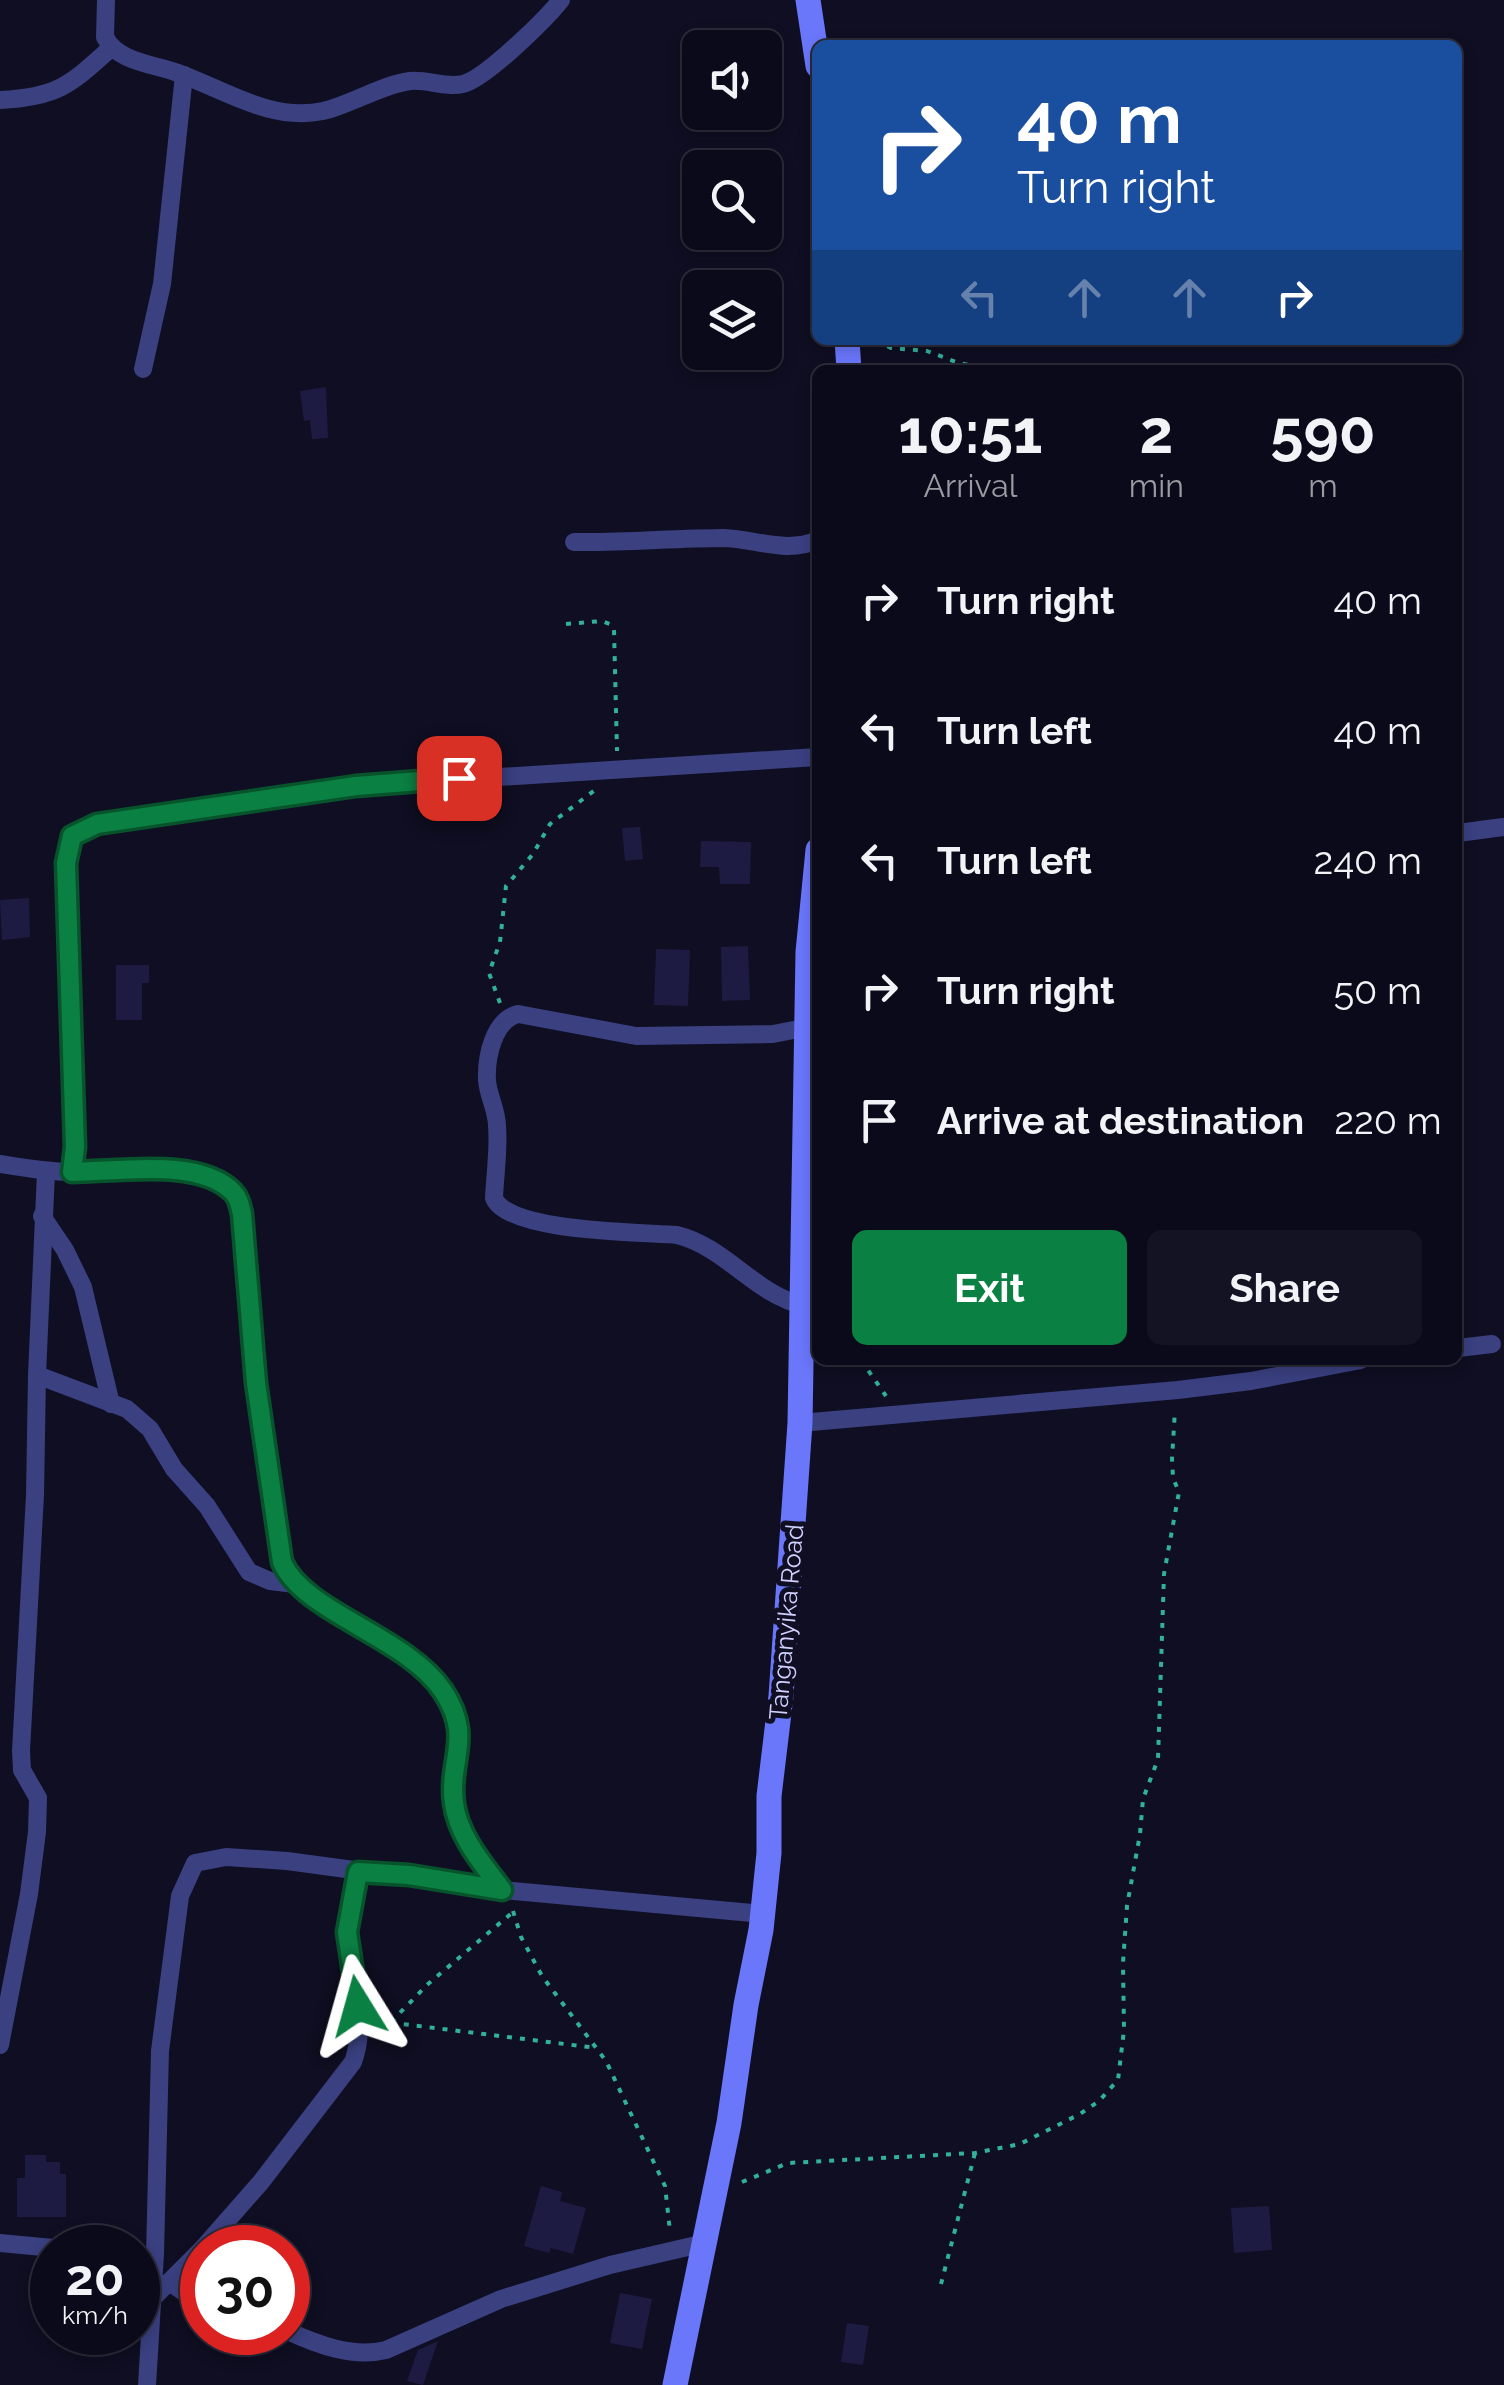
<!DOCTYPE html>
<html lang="en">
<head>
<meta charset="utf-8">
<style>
  :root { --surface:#0b0a1a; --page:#141323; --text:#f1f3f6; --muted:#9a9aa2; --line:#2b2b39; --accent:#0b8043 }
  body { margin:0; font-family:Raleway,sans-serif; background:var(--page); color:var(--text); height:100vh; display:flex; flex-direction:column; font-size:38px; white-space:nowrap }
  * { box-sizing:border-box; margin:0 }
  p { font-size:32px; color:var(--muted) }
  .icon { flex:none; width:55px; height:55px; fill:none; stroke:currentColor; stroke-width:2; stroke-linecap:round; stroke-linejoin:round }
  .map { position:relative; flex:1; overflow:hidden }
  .details { position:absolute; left:812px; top:365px; width:650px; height:1000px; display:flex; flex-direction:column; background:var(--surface); border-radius:15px; box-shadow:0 5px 15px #0003,0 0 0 2px var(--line) }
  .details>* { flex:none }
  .banner { position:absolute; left:812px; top:40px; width:650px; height:305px; border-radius:15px; box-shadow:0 5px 15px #0003,0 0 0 2px var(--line); background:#1a4fa0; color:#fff; overflow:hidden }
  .tools { position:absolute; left:682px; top:30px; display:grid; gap:20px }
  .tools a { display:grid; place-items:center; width:100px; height:100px; border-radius:15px; background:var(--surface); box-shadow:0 5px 15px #0003,0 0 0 2px var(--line); font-size:50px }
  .speed { position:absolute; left:30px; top:2225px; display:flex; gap:20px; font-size:50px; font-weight:700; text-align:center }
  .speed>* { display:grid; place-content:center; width:130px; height:130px; border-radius:50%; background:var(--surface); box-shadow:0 5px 15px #0003,0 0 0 2px var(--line); line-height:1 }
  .speed small { font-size:25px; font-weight:400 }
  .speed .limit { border:15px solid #d22; background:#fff; color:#111 }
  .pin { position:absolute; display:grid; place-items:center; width:85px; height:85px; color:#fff; margin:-42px; border-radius:20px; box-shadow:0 5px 15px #0006 }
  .me { position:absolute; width:110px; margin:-55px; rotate:352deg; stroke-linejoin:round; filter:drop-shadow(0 0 8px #0008) }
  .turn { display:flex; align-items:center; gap:35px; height:210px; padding:0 40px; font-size:45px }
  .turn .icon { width:130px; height:130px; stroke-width:2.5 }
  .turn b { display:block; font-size:70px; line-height:85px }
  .lanes { display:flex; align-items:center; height:95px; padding:0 40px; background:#0003; justify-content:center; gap:50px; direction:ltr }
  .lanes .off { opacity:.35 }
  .eta { display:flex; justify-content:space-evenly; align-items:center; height:170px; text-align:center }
  .eta b { font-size:60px; font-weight:700; line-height:70px }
  .action { display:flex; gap:20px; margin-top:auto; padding:20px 40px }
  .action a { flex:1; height:115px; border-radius:15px; background:var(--accent); color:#fff; font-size:40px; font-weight:700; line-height:115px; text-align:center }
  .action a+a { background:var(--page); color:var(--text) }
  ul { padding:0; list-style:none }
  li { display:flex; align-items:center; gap:30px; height:130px; padding:0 40px }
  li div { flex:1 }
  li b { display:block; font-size:38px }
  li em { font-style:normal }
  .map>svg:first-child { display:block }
</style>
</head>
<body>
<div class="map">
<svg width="1504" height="2385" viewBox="0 0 1504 2385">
  <rect width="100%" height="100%" fill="#0f0e22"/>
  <g fill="#1e1b42">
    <path d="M326,387l2,51 -16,1 -2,-19 -6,1 -4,-30z"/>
    <path d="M640,827l3,32 -18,2 -3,-33z"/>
    <path d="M701,841l50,1 -1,42h-30l-1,-17h-19z"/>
    <path d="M29,898l1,39 -28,3 -2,-40z"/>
    <path d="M748,946l2,54 -28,1 -1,-54z"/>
    <path d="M656,949l34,1 -2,56 -34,-1z"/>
    <path d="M116,965h33v18h-7v37h-26z"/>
    <path d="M25,2155h21v7h14v12h6v43h-49v-39h8z"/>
    <path d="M541,2186l21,6 -2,9 26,7 -13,46 -22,-6 -2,5 -25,-7z"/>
    <path d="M1269,2206l3,44 -38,3 -3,-45z"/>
    <path d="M620,2293l32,6 -10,50 -32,-6z"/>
    <path d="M847,2323l22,3 -6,39 -22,-3z"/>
    <path d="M438,2341l-15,44 -16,-4 11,-31z"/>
  </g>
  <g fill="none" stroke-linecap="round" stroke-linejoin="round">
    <g stroke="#31b09a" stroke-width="4" stroke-dasharray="5 8" stroke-linecap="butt">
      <path d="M876,340l15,8 36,3 29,11 33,8"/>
      <path d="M566,624l36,-3 8,3 4,6 3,121"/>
      <path d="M500,1003l-11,-30 11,-31 6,-56 27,-32 17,-30 45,-34"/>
      <path d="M861,1360l25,36"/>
      <path d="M513,1911l8,26 21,39 64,85 59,125 5,45"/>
      <path d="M378,2021l219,27"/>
      <path d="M391,2022l37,-38 85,-72"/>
      <path d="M742,2182l46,-19 187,-10 45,-9 60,-30 19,-13 19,-21 6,-50 -1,-67 4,-57 13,-72 3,-35 15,-40 6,-185 15,-82 -6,-14 -1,-19 3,-49"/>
      <path d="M941,2284l34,-131"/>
    </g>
    <g stroke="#3a4080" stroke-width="18">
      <path d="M106,0l-1,37c12,25 49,27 73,36 47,17 93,49 145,38 29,-7 58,-26 87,-30 17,-2 35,7 53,3 22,-5 83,-65 98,-84"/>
      <path d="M0,100c58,-3 70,-15 112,-53"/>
      <path d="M143,369l19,-85 22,-209"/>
      <path d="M574,542c50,1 100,-4 150,-4 32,1 62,16 94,2"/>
      <path d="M1458,833l45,-6"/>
      <path d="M0,1164c24,4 47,8 71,8 56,2 113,-13 163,20l8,22 14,169 26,180c13,29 43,41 70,57 32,18 69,40 91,71 31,46 5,67 11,112 4,32 29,61 48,87"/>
      <path d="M72,1173l2,-55 -8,-255c3,-23 8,-33 31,-39l259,-38 462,-29"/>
      <path d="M42,1216l23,34 18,37 28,117"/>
      <path d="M805,1306c-50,-11 -79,-59 -128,-71 -37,-3 -170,-3 -183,-37 1,-24 5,-48 3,-72 0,-16 -9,-30 -10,-46 -1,-24 7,-60 31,-66l118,22 137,-2 36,-7"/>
      <path d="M1458,1348l34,-4"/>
      <path d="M37,1375l90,34 23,20 24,40 33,37 42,66 21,9 25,3"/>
      <path d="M800,1423l378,-33 73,-9 110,-21"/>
      <path d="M0,2045l29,-151 8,-62 1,-34 -16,-28 -1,-19 14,-256 2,-120 9,-203"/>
      <path d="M0,2243l53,5"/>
      <path d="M203,2248l58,-66 92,-120c15,-41 -2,-84 -6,-127 -2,-20 6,-43 11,-63"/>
      <path d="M169,2282l33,22"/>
      <path d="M152,2299l50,-50"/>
      <path d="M288,2331c30,14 65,27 98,19l115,-51 109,-34 95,-22"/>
      <path d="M147,2385l8,-131 5,-203 20,-155 15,-33 31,-6 61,4 215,29 261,24"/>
    </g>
    <g stroke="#6a77fb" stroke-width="25">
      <path d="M808,0l10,66"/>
      <path d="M847,340l2,30"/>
      <path d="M675,2385l54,-262 17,-118 15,-75 8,-77v-57l12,-100 19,-273 8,-471 10,-102"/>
    </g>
  </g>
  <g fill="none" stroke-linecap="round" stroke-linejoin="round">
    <g stroke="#07532c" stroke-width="25">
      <path id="route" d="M358,2006l-11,-74 11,-60 51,3 93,15c-19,-26 -44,-54 -48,-87 -6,-44 20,-65 -11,-112 -37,-55 -139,-78 -161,-129l-26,-179 -14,-169c-2,-8 -3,-16 -9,-22 -34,-35 -117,-20 -161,-20l3,-25 -9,-284 6,-27 25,-12 259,-38 103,-8"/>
    </g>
    <use href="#route" stroke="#0b8043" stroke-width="18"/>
  </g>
  <g text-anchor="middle" stroke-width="10" stroke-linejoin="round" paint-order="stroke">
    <g font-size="25" fill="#d0d0fe" stroke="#0f0e22">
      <text transform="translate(786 1622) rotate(-85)" y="9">Tanganyika Road</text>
    </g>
  </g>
</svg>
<div class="tools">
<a><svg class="icon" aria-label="sound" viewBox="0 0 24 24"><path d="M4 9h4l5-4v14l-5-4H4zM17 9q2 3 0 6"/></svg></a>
<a><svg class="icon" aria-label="search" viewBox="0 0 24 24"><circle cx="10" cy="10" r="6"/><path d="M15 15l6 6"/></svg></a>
<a><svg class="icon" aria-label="layers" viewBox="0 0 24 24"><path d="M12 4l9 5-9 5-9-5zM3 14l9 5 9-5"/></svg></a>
</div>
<div class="speed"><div>20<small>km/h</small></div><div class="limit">30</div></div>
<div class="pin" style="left:459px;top:778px;background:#d93025"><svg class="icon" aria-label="arrive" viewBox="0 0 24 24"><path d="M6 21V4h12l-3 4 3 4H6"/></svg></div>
<svg class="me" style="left:358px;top:2006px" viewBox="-20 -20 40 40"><path d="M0-17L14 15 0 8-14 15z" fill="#0b8043" stroke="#fff" stroke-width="4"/></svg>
<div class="banner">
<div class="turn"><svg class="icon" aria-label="right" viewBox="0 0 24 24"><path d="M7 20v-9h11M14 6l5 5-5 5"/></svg><div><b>40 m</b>Turn right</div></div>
<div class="lanes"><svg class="icon off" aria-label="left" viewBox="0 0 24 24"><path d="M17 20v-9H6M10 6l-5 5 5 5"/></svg><svg class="icon off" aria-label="ahead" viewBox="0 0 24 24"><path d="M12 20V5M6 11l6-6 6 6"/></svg><svg class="icon off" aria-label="ahead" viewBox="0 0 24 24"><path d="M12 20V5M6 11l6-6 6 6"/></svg><svg class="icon" aria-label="right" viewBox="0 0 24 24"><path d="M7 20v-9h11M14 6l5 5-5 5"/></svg></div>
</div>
<section class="details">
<div class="eta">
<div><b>10:51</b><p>Arrival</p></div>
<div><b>2</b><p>min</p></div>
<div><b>590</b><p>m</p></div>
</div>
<ul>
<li><svg class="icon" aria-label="right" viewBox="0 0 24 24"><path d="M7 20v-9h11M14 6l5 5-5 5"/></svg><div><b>Turn right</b></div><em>40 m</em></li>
<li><svg class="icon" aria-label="left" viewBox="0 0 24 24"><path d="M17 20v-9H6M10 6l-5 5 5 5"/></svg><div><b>Turn left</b></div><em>40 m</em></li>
<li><svg class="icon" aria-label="left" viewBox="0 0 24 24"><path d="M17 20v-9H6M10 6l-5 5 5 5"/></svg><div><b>Turn left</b></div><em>240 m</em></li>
<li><svg class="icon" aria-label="right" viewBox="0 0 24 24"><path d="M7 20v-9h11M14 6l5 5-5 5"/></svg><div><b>Turn right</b></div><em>50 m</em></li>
<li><svg class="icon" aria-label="arrive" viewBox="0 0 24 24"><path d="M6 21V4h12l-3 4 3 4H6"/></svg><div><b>Arrive at destination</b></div><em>220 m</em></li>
</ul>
<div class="action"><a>Exit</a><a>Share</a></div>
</section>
</div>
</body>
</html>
